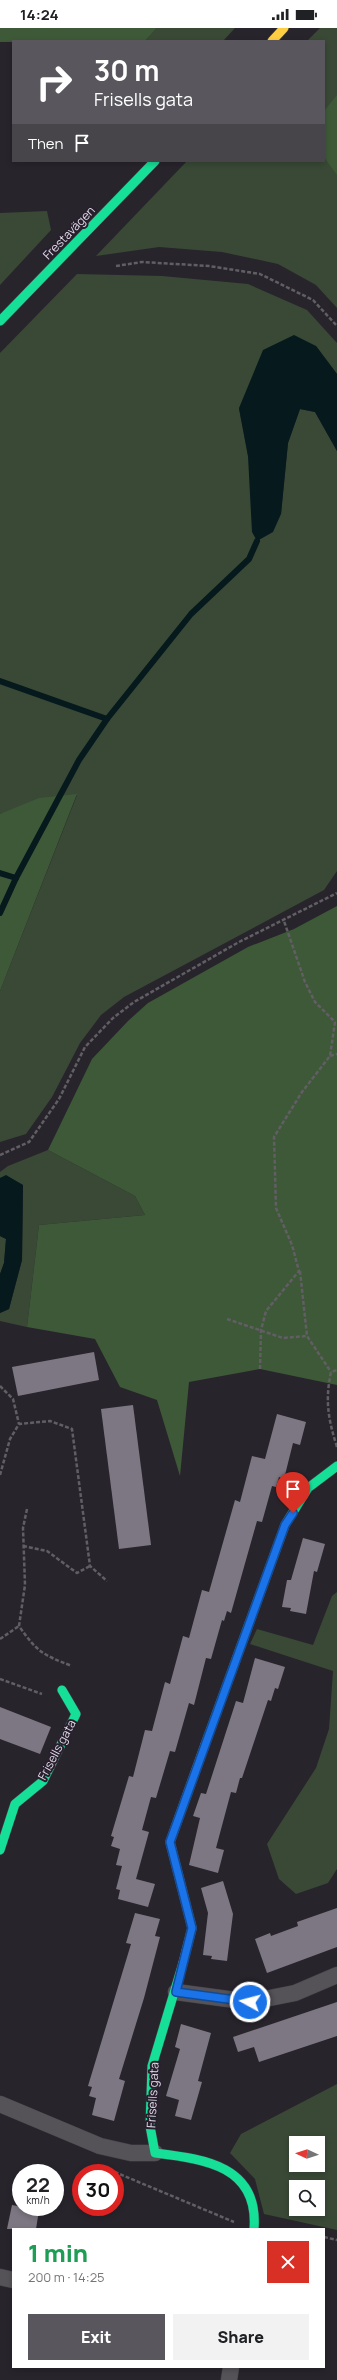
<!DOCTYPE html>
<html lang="en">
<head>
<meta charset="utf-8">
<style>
  :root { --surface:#fff; --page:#f2f2f2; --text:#202124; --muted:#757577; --accent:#59575d }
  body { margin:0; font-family:Manrope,sans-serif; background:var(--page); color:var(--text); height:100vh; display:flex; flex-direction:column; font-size:15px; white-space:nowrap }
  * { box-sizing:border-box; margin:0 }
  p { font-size:13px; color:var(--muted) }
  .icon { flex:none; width:22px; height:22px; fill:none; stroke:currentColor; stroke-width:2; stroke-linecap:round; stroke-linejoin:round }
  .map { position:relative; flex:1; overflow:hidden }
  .drawer { position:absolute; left:12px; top:2200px; width:313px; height:140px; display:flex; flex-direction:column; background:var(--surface); border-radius:0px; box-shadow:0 2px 6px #0003 }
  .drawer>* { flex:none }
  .banner { position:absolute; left:12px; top:12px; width:313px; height:122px; border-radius:0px; box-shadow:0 2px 6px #0003; background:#59575d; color:#fff; overflow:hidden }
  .needle { width:26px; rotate:273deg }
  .fabs { position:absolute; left:289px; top:2108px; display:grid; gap:8px }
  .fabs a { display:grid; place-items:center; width:36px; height:36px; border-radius:0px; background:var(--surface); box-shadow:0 2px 6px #0003; font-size:20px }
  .speed { position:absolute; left:12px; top:2136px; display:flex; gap:8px; font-size:20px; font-weight:700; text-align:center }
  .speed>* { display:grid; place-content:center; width:52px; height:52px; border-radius:50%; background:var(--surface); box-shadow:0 2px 6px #0003; line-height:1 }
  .speed small { font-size:10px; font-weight:400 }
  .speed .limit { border:6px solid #d22; background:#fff; color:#111 }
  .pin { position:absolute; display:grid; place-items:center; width:34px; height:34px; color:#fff; margin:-41px -17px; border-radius:50% 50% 50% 0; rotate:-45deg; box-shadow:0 0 4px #0007 }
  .pin .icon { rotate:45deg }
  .me { position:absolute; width:44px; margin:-22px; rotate:277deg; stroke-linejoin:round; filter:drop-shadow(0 0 3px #0008) }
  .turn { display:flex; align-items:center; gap:14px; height:84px; padding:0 16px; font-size:18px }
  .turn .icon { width:52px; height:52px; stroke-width:2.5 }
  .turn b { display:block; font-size:28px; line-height:34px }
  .then { display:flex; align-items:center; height:38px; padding:0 16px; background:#0003; gap:8px; font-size:15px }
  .round { display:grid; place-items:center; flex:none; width:42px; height:42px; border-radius:0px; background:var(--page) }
  .headline { display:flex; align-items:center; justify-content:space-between; height:68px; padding:0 16px }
  h1 { font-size:24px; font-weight:800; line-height:30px; color:#1e9e55 }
  .primary-button { display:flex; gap:8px; margin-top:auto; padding:8px 16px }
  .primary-button a { flex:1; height:46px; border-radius:0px; background:var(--accent); color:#fff; font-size:16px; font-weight:800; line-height:46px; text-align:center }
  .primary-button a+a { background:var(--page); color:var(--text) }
  .status { display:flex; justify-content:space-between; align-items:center; height:28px; padding:0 20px; background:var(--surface); direction:ltr }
  .status svg { height:11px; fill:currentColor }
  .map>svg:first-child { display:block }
</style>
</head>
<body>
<div class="status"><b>14:24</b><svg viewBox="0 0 49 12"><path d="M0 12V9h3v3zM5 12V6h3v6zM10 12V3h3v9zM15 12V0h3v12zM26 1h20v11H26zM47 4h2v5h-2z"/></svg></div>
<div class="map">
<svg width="337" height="2352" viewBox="0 0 337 2352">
  <rect width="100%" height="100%" fill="#28242c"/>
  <g fill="#394936" fill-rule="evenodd">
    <path d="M157,0h78l-12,13h-78z"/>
    <path d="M320,0h17v280l-21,-23 -38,-21 -56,-12 -63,-5 -63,9 91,-95h137v-120h-17z"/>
    <path d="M47,183l4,19 -51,55v-72z"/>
    <path d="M77,246l85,2 86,8 59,26 30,33v31l-21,-28 -77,63 9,47 33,58 7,-71 12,-34 15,3 22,39v420l-13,19 -200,107 -23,18 -21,28 -28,54 -26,37 -26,8v-151l77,-196 -77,19v-461z"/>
    <path d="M48,1122l87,46 10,19 -106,10 -12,102 -27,-6v-8l9,-4 13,-49 1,-75 -17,-9 -6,2v-6l8,-6z"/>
    <path d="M0,1208l6,3 -2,24 -4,11z"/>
    <path d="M337,1564v277l-9,14 -32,11 -17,-15 -12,-35 49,-76 13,-39 4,-58 -83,-27 7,-15 56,16 19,-49z"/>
    <path d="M337,2056v146l-73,-16 -9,-35 -25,-26 11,-19zM296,2115h22v22h-22zM296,2159h22v22h-22z"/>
  </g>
  <g fill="#3e5938">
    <path d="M0,0h157l-12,13 -145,1z"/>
    <path d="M337,67v80l-13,-18v-46z"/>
    <path d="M77,766l-77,197v-177l39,-16z"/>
    <path d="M337,878v479l-77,-16 -71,13 -9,94 -23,-76 -37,-13 -25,-48 -68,-12 12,-102 106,-10 -10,-19 -87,-46 44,-91 36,-38 20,-18 100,-56 46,-18z"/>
  </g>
  <g fill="#06191d">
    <path d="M294,307l22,11 21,28v77l-22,-39 -15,-3 -12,34 -7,71 -8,18 -16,9 -5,-9 -4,-76 -9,-48 24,-58z"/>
    <path d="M6,1147l17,10 -1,75 -13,49 -9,4v-39l4,-11 2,-24 -6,-3v-58z"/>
  </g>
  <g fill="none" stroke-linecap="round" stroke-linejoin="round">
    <g stroke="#06191d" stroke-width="6">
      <path d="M0,653l107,38"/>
      <path d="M0,845l16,5"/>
      <path d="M0,885l16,-35 63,-118 28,-41 84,-105 58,-55 8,-18"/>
    </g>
  </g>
  <g fill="#7d7783">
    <path d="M94,1324l5,28 -81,16 -6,-29z"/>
    <path d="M133,1377l18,140 -32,4 -18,-140z"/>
    <path d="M277,1386l29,8 -6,23 -7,-2 -9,36 -5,-2 -3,10 -4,-1 -10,36 -5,-1 -26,92 -4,-2 -3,10 -2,-1 -11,39 -5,-1 -12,47 -5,-2 -14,49 -5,-1 -14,47 -5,-1 -9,33 7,2 -13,47 19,5 -7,23 -30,-8 2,-9 -4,-1 6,-23 -6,-1 4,-16 -9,-3 3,-9 -3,-1 18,-60 4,1 12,-47 7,1 13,-49 5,2 13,-48 6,2 13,-48 7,2 26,-92 5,2 12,-46 13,3z"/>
    <path d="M303,1510l22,6 -8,28 -3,-1 -8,43 -16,-3 1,-3 -9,-1 5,-27h4z"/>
    <path d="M255,1630l30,9 -7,22 -3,-1 -4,13 -3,-1 -26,78h-2l-4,15 -5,-1 -15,56 8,2 -6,23 -29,-8 11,-47 -7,-2 8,-23 5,1 30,-93 7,2z"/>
    <path d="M0,1679l51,20 -11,27 -40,-15z"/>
    <path d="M223,1853l10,33 -6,47 -16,-2 1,-3 -9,-1 5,-42 -7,-25z"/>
    <path d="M337,1880v39l-70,26 -12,-34 15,-6 1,3 27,-10 -1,-4z"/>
    <path d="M135,1885l25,6 -5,17 5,1 -16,61 -25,81 6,2 -11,40 -22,-6 4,-17 -7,-2 3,-9 -4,-1 43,-142 -5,-1z"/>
    <path d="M337,1974v34l-78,26 -5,-15 -16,5 -5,-15z"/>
    <path d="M181,1996l30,9 -13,48 4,1 -11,38 -16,-4 4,-16 -13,-4 14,-47 -5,-2z"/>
    <path d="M12,2177l27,5 -3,19h-29z"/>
  </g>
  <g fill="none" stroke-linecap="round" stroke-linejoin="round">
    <g stroke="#423f45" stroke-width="17">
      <g id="street">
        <path d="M176,1964l74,10 45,-9 42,-18"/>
        <path d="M0,2076l100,42 31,7h24"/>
        <path d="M0,2249l13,3"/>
        <path d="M229,2352l2,-13"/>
      </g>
    </g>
    <g stroke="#423f45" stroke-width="10">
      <g id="fast">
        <path d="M0,293l155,-160"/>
        <path d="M205,1717l80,-220 23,-37 29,-22"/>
        <path d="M0,1822l15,-46 28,-23 33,-67 -14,-24"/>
        <path d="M183,1935l-31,103 -2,60 5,27c48,6 104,12 99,76"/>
      </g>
    </g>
    <g stroke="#423f45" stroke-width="10">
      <g id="slow">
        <path d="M272,13l12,-13"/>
        <path d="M183,1935l9,-35 -22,-86 35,-97"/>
      </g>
    </g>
    <g stroke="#615e64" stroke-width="2.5" stroke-dasharray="4 2" stroke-linecap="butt">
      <path d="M116,238l26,-4 67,4 51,8 53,26 24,26"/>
      <path d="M330,1028l7,-2"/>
      <path d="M0,1127l29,-13 30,-43 26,-52 28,-29 21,-16 105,-60 98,-49"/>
      <path d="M300,1243l7,65 24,36"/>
      <path d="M227,1291l56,19 24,-2"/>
      <path d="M260,1341l1,-39 5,-19 33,-40 -7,-26 -16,-37 -2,-71 28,-45 28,-36 5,-34 -20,-20 -10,-20 -21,-61"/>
      <path d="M0,1358l13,13 6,25"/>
      <path d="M337,1419c-9,-28 -12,-47 -6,-75l6,-2"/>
      <path d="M0,1447l10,-36 9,-15 31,-3 22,8 18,137 17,15"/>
      <path d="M27,1481l-4,19 2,57 -6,41c18,26 24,29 53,40"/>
      <path d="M23,1518l24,5 30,22 13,-7"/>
      <path d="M0,1611l19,-13"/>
      <path d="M0,1651l42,15"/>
      <path d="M98,2137l136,57"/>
      <path d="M324,2209l13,3"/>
    </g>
    <use href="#street" stroke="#565358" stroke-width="16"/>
    <use href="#fast" stroke="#16e098" stroke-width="9"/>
    <use href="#slow" stroke="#ffcf43" stroke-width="9"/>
  </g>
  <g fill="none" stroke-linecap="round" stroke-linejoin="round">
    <g stroke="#114b97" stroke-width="10">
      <path id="route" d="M250,1974l-74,-10 16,-64 -22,-86 115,-317 8,-12"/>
    </g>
    <use href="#route" stroke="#1a73e8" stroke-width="7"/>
  </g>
  <g text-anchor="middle" stroke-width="4" stroke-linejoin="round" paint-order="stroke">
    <g font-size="12" fill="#ded9e3" stroke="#28202f">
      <text transform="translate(69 205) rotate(-46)" y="4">Frestavägen</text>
      <text transform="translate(57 1722) rotate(-62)" y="4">Frisells gata</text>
      <text transform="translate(153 2067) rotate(-87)" y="4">Frisells gata</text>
    </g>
  </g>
</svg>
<div class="fabs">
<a><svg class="needle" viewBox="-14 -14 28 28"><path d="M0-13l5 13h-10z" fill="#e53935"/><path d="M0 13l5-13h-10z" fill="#757577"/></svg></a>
<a><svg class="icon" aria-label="search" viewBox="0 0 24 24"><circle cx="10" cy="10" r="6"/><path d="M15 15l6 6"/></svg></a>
</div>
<div class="speed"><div>22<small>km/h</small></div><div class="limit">30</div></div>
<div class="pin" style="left:293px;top:1485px;background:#d93025"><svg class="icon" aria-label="arrive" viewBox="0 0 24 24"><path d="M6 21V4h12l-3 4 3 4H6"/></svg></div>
<svg class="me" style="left:250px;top:1974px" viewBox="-20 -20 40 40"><circle r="17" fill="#1a73e8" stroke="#fff" stroke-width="3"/><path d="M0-11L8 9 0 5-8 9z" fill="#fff"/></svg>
<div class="banner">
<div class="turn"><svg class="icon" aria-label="right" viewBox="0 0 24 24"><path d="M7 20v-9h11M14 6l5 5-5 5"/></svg><div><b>30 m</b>Frisells gata</div></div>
<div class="then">Then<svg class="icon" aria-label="arrive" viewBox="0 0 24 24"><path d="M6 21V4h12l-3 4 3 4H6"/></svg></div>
</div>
<section class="drawer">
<div class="headline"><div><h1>1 min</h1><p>200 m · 14:25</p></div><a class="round" style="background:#d93025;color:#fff"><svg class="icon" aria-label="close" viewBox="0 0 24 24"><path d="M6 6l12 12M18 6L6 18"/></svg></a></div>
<div class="primary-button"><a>Exit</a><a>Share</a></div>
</section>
</div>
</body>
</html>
